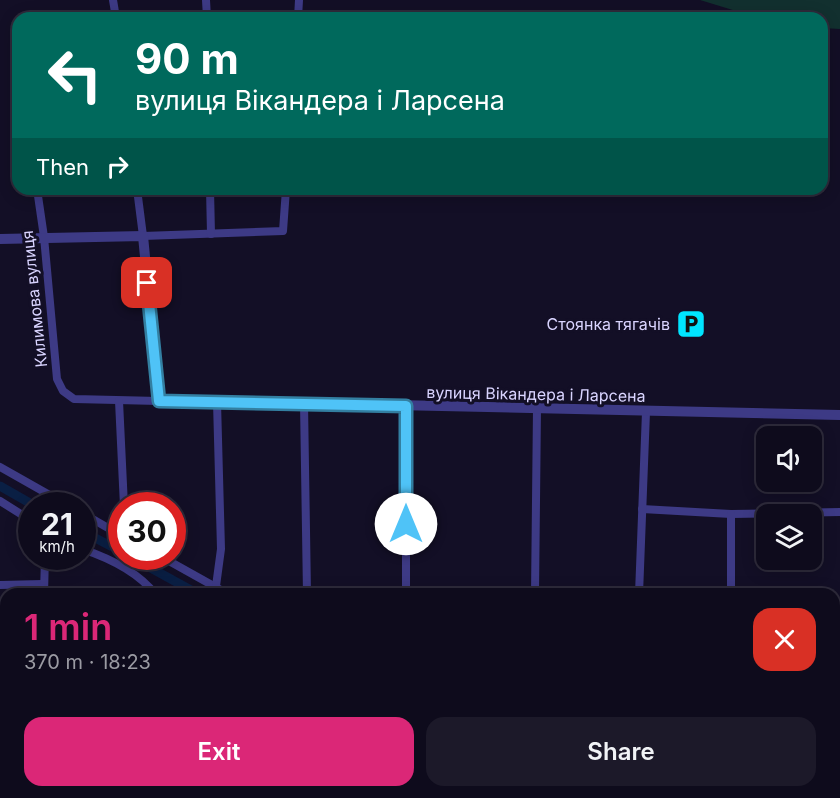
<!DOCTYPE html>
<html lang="en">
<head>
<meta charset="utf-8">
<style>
  :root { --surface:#0e0b1c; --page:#1c1929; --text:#f1f3f6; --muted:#9b9ba3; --line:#2e2b3b; --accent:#db2777 }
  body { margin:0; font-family:Inter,sans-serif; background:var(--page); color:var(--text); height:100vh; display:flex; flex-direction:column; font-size:22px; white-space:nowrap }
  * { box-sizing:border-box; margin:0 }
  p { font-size:20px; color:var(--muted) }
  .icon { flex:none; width:33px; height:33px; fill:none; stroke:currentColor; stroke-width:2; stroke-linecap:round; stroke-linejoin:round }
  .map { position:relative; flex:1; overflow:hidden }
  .details { position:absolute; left:0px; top:588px; width:840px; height:210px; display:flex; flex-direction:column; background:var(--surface); border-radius:18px 18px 0 0; box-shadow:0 3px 15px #0003,0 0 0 2px var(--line) }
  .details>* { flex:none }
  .top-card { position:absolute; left:12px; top:12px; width:816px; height:183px; border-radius:18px; box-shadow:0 3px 15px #0003,0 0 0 2px var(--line); background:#00695c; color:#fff; overflow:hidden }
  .controls { position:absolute; left:756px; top:426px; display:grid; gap:12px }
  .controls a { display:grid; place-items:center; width:66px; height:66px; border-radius:12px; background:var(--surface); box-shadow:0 3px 15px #0003,0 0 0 2px var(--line); font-size:30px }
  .speed { position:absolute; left:18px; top:492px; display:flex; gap:12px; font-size:30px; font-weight:700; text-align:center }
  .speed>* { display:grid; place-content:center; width:78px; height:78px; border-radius:50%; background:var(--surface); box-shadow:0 3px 15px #0003,0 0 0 2px var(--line); line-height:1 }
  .speed small { font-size:15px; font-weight:400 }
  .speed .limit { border:9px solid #d22; background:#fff; color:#111 }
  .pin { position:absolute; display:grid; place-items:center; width:51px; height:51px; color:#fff; margin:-26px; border-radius:12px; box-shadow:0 3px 9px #0006 }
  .me { position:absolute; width:66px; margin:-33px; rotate:0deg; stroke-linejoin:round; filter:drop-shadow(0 0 4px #0008) }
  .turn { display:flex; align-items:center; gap:21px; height:126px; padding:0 24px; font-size:27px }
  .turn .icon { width:78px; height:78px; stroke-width:2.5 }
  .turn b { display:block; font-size:42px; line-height:51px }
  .then { display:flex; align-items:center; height:57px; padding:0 24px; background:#0003; gap:12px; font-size:22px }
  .round { display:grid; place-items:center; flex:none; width:63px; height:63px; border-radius:18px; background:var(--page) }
  .head { display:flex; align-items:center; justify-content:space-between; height:102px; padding:0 24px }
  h1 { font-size:36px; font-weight:600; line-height:45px; color:var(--accent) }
  .button { display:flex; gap:12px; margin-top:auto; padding:12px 24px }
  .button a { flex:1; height:69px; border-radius:18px; background:var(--accent); color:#fff; font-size:24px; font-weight:600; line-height:69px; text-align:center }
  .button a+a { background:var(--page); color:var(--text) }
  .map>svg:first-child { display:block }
</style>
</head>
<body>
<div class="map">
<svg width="840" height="798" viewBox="0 0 840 798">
  <rect width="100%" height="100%" fill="#130f26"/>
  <path fill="#12302f" d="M700,0h140v29l-18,-1v-10h-63z"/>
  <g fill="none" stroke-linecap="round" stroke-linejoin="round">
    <g stroke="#0a1f44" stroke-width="9">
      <path d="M0,486l35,20"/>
      <path d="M82,531l40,21"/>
      <path d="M129,556l69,38"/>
      <path d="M563,792l11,6"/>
    </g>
    <g stroke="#3d3a85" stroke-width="8">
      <path d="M113,0l3,18"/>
      <path d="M206,0l1,18"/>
      <path d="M298,18l1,-18"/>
      <path d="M17,43l1,5"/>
      <path d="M37,189l7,48 13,142 6,12 11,8 85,2"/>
      <path d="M137,189l6,47 140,-5 3,-42"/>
      <path d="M210,189l1,45"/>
      <path d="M119,401l5,105"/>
      <path d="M304,403l3,191"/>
      <path d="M0,467l69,39"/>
      <path d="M0,501l32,20"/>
      <path d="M642,509l89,5 109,-2"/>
      <path d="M82,513l40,23"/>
      <path d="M82,549c27,9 56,23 73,45"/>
      <path d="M160,556l68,38"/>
      <path d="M0,585l43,-1"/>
      <path d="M216,586l5,-37 -4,-147"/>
      <path d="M44,594l1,-38"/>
      <path d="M406,594v-188"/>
      <path d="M535,594l2,-186"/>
      <path d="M639,594l7,-182"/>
      <path d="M731,594v-80"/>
      <path d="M834,694h6"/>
      <path d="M47,792v6"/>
      <path d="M163,792v6"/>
      <path d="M351,792v6"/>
      <path d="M520,792l10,6"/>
      <path d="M583,792l11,6"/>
      <path d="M273,798v-6"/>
      <path d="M442,798v-6"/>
      <path d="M630,798l1,-6"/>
      <path d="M724,798v-6"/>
      <path d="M837,798l3,-96"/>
    </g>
    <path stroke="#3d3a85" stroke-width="10" d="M0,239l143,-3 16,165 145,2 536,12"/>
  </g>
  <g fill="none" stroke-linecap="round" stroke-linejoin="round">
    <g stroke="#337fa1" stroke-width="15">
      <path id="route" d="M147,283l12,118 247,5v118"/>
    </g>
    <use href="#route" stroke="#4fc3f7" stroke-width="10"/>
  </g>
  <defs>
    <g id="parking-square" transform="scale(1.5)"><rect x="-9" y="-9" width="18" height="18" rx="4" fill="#00e5ff" stroke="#130f26"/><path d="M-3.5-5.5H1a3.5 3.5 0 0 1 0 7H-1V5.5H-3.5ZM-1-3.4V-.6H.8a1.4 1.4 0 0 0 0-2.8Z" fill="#111"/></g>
  </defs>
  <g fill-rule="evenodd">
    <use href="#parking-square" x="691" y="324"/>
  </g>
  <g text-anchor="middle" stroke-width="6" stroke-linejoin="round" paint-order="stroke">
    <g font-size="16" fill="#d9d4ff" stroke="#130f26">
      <text transform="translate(34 299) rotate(-96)" y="6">Килимова вулиця</text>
      <text transform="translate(536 394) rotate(1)" y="6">вулиця Вікандера і Ларсена</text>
    </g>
    <g font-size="16" fill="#d9d4ff" stroke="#130f26" text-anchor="end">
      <text x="670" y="330">Стоянка тягачів</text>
    </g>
  </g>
</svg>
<div class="controls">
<a><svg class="icon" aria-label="sound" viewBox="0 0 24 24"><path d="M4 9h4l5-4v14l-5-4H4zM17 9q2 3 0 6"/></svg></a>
<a><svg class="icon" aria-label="layers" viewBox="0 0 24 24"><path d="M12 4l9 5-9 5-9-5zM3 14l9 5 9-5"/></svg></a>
</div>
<div class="speed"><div>21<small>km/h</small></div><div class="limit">30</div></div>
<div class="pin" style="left:147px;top:283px;background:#d93025"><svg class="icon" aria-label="arrive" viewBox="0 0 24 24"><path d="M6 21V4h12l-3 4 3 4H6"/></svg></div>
<svg class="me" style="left:406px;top:524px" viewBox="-20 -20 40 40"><circle r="19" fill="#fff"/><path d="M0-13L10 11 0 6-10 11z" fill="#4fc3f7"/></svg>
<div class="top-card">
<div class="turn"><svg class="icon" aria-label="left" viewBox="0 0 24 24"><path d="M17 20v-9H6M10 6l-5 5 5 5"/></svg><div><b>90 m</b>вулиця Вікандера і Ларсена</div></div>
<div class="then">Then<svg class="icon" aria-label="right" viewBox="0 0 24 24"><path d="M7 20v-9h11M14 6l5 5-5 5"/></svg></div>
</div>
<section class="details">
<div class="head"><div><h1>1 min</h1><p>370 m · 18:23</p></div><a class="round" style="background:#d93025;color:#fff"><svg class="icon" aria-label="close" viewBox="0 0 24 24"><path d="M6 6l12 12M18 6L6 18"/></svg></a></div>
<div class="button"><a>Exit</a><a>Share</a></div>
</section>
</div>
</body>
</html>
